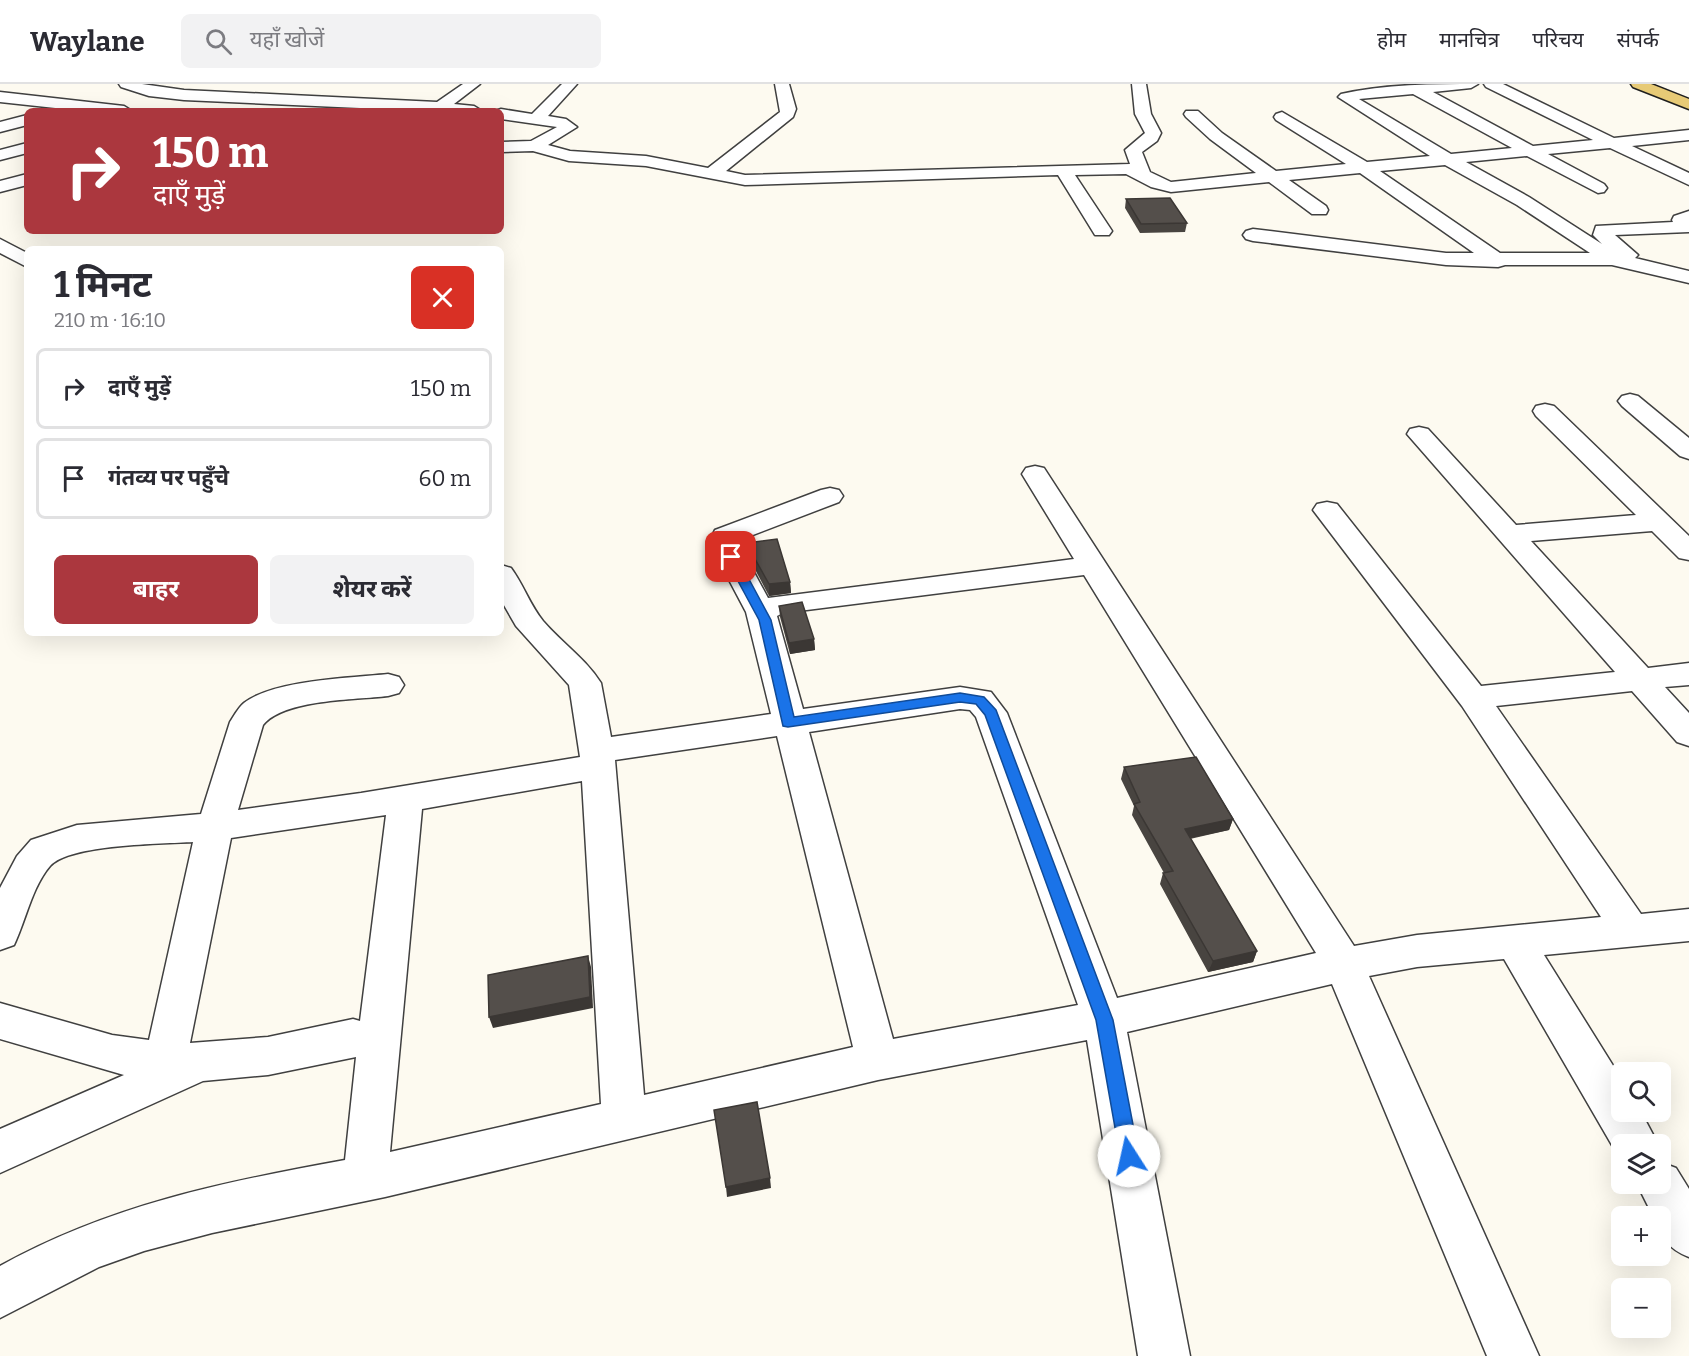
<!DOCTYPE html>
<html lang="hi">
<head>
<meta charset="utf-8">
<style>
  :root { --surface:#fff; --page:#f2f2f3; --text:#2b2b33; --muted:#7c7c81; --line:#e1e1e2; --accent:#ab373e }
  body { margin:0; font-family:Bitter,"Noto Sans Devanagari",serif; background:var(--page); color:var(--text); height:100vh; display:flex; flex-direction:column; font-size:22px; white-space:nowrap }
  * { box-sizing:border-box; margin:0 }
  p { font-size:20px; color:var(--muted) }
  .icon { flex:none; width:33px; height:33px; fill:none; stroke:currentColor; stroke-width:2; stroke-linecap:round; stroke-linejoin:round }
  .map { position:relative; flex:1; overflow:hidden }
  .drawer { position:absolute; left:24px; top:162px; width:480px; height:390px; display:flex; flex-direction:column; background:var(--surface); border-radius:9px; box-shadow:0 6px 24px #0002 }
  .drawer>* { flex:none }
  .guide { position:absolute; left:24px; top:24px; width:480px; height:126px; border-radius:9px; box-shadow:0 6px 24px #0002; background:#ab373e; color:#fff; overflow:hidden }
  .controls { position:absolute; left:1611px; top:978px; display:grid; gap:12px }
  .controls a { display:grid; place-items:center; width:60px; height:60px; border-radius:9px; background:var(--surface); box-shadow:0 6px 24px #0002; font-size:30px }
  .pin { position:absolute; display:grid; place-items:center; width:51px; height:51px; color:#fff; margin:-26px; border-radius:12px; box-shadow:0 3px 9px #0006 }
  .me { position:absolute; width:66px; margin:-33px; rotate:350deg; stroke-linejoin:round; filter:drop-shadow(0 0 4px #0008) }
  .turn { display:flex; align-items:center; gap:21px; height:126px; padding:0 30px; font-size:27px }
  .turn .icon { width:78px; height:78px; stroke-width:2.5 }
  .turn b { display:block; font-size:42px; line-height:51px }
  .round { display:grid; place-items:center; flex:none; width:63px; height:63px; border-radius:9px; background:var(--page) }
  .headline { display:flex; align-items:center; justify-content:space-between; height:102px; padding:0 30px }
  h1 { font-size:36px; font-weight:700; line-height:45px }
  .button { display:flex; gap:12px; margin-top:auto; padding:12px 30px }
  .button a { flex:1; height:69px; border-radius:9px; background:var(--accent); color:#fff; font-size:24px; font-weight:700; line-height:69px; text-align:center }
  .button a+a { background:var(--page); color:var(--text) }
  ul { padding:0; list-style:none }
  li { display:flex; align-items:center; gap:18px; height:81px; margin:0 12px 9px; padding:0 18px; border:3px solid var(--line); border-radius:9px }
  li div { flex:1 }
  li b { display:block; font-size:22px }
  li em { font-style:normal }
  header { display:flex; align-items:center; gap:36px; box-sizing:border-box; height:84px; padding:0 30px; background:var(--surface); border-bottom:2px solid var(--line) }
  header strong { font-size:28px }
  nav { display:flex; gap:33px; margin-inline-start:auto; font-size:21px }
  .search { width:420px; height:54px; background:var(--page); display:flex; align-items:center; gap:15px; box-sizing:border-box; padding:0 21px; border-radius:9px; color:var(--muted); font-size:22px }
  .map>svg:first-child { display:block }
</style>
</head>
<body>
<header>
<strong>Waylane</strong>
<div class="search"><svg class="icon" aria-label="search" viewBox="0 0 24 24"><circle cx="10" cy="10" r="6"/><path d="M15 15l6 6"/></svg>यहाँ खोजें</div>
<nav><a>होम</a><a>मानचित्र</a><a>परिचय</a><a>संपर्क</a></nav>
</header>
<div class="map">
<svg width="1689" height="1272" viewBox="0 0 1689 1272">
  <rect width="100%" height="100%" fill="#fdfaf0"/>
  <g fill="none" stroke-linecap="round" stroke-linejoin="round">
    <g stroke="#404040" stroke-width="3">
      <g id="minor">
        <path d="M119,0h23l42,6 253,12 26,-18h17l-26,20 20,2 8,5h-55l-243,-11 -35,-4 -28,-9z"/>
        <path d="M562,0h15l-29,32 18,3 11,8 -29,18 22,6 76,5 62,12 72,-56 -5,-28h14l7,25 -3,8 -67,54 19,4 385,-11 -5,-14 20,-17 -10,-19 -3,-30h14l5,30 10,19 -4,8 -15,11 8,20 21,10 85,-9 -46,-34 -24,-22 -2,-3 2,-3h12l24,22 54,38 70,-7 -70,-44 -2,-3 2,-3 6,-2 85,50 63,-6 -92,-59 3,-3c44,-10 92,-10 137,-10l-7,4 -38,4 100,54 60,-6 -107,-53 -2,-3h19l111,54 75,-8v10l-57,6 57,27v12l-79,-37 -62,6 56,30 3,4 -3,4 -6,1 -71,-37 -61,6 63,35 73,47 -9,-9 3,-9 77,-4 -1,-2 2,-4 15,-5v21l-74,3 23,20 -3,3 54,13v12l-77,-18h-107l-7,2 -52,-2 -193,-24 -7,-2 -3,-4 3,-4 7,-2 193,24h28l-114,-80 -71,7 37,26 2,4 -2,4h-14l-43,-32 -98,10 -20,-5 -25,-13 -51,1 37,56 -3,4h-14l-37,-60 -313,10 -99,-19 -77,-5 -36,-10 -32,1v-10l30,-1 26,-14 -56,-8v-8h-6l6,-2 31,5zM1413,10l99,54 -61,6 -92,-55zM1445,81l72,40 73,48h-90l-120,-82z"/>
        <path d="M0,8l124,14 8,5h-49l-83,-9z"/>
        <path d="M27,31v10l-27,7v-10z"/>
        <path d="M27,59v10l-27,7v-10z"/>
        <path d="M27,90v11l-27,7v-11z"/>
        <path d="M0,155l27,14v14l-27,-14z"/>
        <path d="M1630,310l8,2 51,42v21l-9,-3 -58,-50 -4,-5 4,-5z"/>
        <path d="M1545,320l9,2 135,130v24l-10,-2 -27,-27 -121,10 117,127 41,-5v22l-24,2 24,26v33l-12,-4 -45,-51 -136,15 145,208 48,-5v32l-145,14 78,125v32h19l17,32h-36l-2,15 -116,-200 -87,8 -48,9 170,380h-52l-155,-372 -205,48 63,324h-52l-51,-316 -209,40 -493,117 -173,36 -68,18 -45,16 -99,51v-52c110,-61 223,-84 345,-106l11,-103 -88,18 -65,6 -203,92v-44l124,-54 -124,-36v-36l112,32 37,5 44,-198c-31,2 -123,2 -143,24 -18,21 -24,54 -36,79l-14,5v-62l17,-32 14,-16 46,-15 124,-11 29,-92c4,-6 8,-14 14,-19 29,-23 106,-25 144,-29l11,3 5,8 -5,8 -11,3c-33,4 -104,3 -125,29l-25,85 123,-17 219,-36 -11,-72 -53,-59 -15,-26v-35l10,3c12,16 19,37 32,53 19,22 42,37 58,62l10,54 160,-23 -25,-102 -37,-70 6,-12 106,-40 9,-2 9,2 4,6 -4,6 -102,39 31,57 306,-39 -52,-85 4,-6 9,-2 9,2 310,478 63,-11 184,-18 -139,-211 -149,-196 4,-6 10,-2 10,2 144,182 134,-14 -208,-238 3,-5 9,-2 9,2 88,96 120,-10 -100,-99 -3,-5 3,-5zM1084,491l232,378 -199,45 -110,-285 -16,-21 -31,-5 -157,22 -26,-93 6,-3zM960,625l10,1 6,7 102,288 -185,34 -84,-307zM777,652l76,311 -209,48 -29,-335zM582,697l19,323 -211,48 32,-343zM386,731l-26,206 -7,-2 -85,18 -78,6 41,-205z"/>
        <path d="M1660,1078l16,6 13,21v68c-20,-8 -29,-18 -29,-41h-7l-16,-32h23z"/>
      </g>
    </g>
    <g stroke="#1e1e1e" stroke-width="3">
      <path id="major" d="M1631,0h20l38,15v10l-56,-22z"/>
    </g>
    <use href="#minor" fill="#fff" fill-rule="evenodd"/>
    <use href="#major" fill="#e7ca76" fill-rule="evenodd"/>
  </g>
  <g fill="#484440">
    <path d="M1126,115l61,24 -2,9 -45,1 -15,-25z"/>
    <path d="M746,459l44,39 1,11 -22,3 -22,-42z"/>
    <path d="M779,522l35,33 1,11 -25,4 -10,-37z"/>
    <path d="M1124,683l109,52 -4,11 -39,9 67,112 -4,11 -45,10 -48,-88 3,-11h1l-32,-58 2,-9 -13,-27z"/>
  </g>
  <g fill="#3b3734">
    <path d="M790,498l1,11 -22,3v-12z"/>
    <path d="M814,555l1,11 -25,4 -1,-11z"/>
    <path d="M1233,735l-4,11 -48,10 4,-11z"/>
    <path d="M1257,867l-4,11 -45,10 5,-11z"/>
    <path d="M588,872l3,11 2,41 -100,20 -4,-11z"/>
    <path d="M770,1094l1,10 -44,9 -1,-10z"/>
  </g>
  <g fill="#544f4b" stroke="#3b3734" stroke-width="1.5">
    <path d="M1170,114l17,25 -46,1 -15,-25z"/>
    <path d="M777,455l13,43 -21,2 -23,-41z"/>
    <path d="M802,518l12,37 -25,4 -10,-37z"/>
    <path d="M1196,673l37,62 -48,10 72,122 -44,10 -50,-88 10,-2 -39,-67 6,-2 -16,-35z"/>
    <path d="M588,872l2,41 -101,20 -1,-42z"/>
    <path d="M757,1018l13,76 -44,9 -12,-77z"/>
  </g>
  <path fill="#1a73e8" stroke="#114b97" stroke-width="1.5" d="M731,469l6,4 34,63 23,97 166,-24 24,4 12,13 117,310 26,136 -3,6 -7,3 -6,-3 -3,-6 -24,-136 -111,-305 -9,-11 -16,-2 -172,25 -5,-1 -24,-106 -34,-63z"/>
</svg>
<div class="controls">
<a><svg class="icon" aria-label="search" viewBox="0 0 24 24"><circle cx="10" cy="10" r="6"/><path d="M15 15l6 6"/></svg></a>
<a><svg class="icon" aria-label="layers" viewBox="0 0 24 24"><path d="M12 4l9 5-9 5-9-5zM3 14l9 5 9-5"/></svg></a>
<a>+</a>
<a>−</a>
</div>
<div class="pin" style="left:731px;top:473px;background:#d93025"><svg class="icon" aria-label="arrive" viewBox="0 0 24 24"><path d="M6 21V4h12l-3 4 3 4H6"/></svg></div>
<svg class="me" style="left:1129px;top:1072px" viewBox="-20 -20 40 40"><circle r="19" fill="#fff"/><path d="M0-13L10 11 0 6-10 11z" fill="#1a73e8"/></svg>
<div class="guide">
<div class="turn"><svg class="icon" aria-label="right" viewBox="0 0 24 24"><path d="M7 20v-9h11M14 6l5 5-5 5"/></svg><div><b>150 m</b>दाएँ मुड़ें</div></div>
</div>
<section class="drawer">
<div class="headline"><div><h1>1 मिनट</h1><p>210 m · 16:10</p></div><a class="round" style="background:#d93025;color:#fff"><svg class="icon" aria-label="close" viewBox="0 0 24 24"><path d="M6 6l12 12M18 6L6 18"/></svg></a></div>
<ul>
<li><svg class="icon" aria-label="right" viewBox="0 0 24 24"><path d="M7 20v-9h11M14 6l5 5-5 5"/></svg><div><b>दाएँ मुड़ें</b></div><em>150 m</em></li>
<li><svg class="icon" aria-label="arrive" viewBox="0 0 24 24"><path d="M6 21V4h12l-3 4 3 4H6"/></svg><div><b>गंतव्य पर पहुँचे</b></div><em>60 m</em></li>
</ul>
<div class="button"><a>बाहर</a><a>शेयर करें</a></div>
</section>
</div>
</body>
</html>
